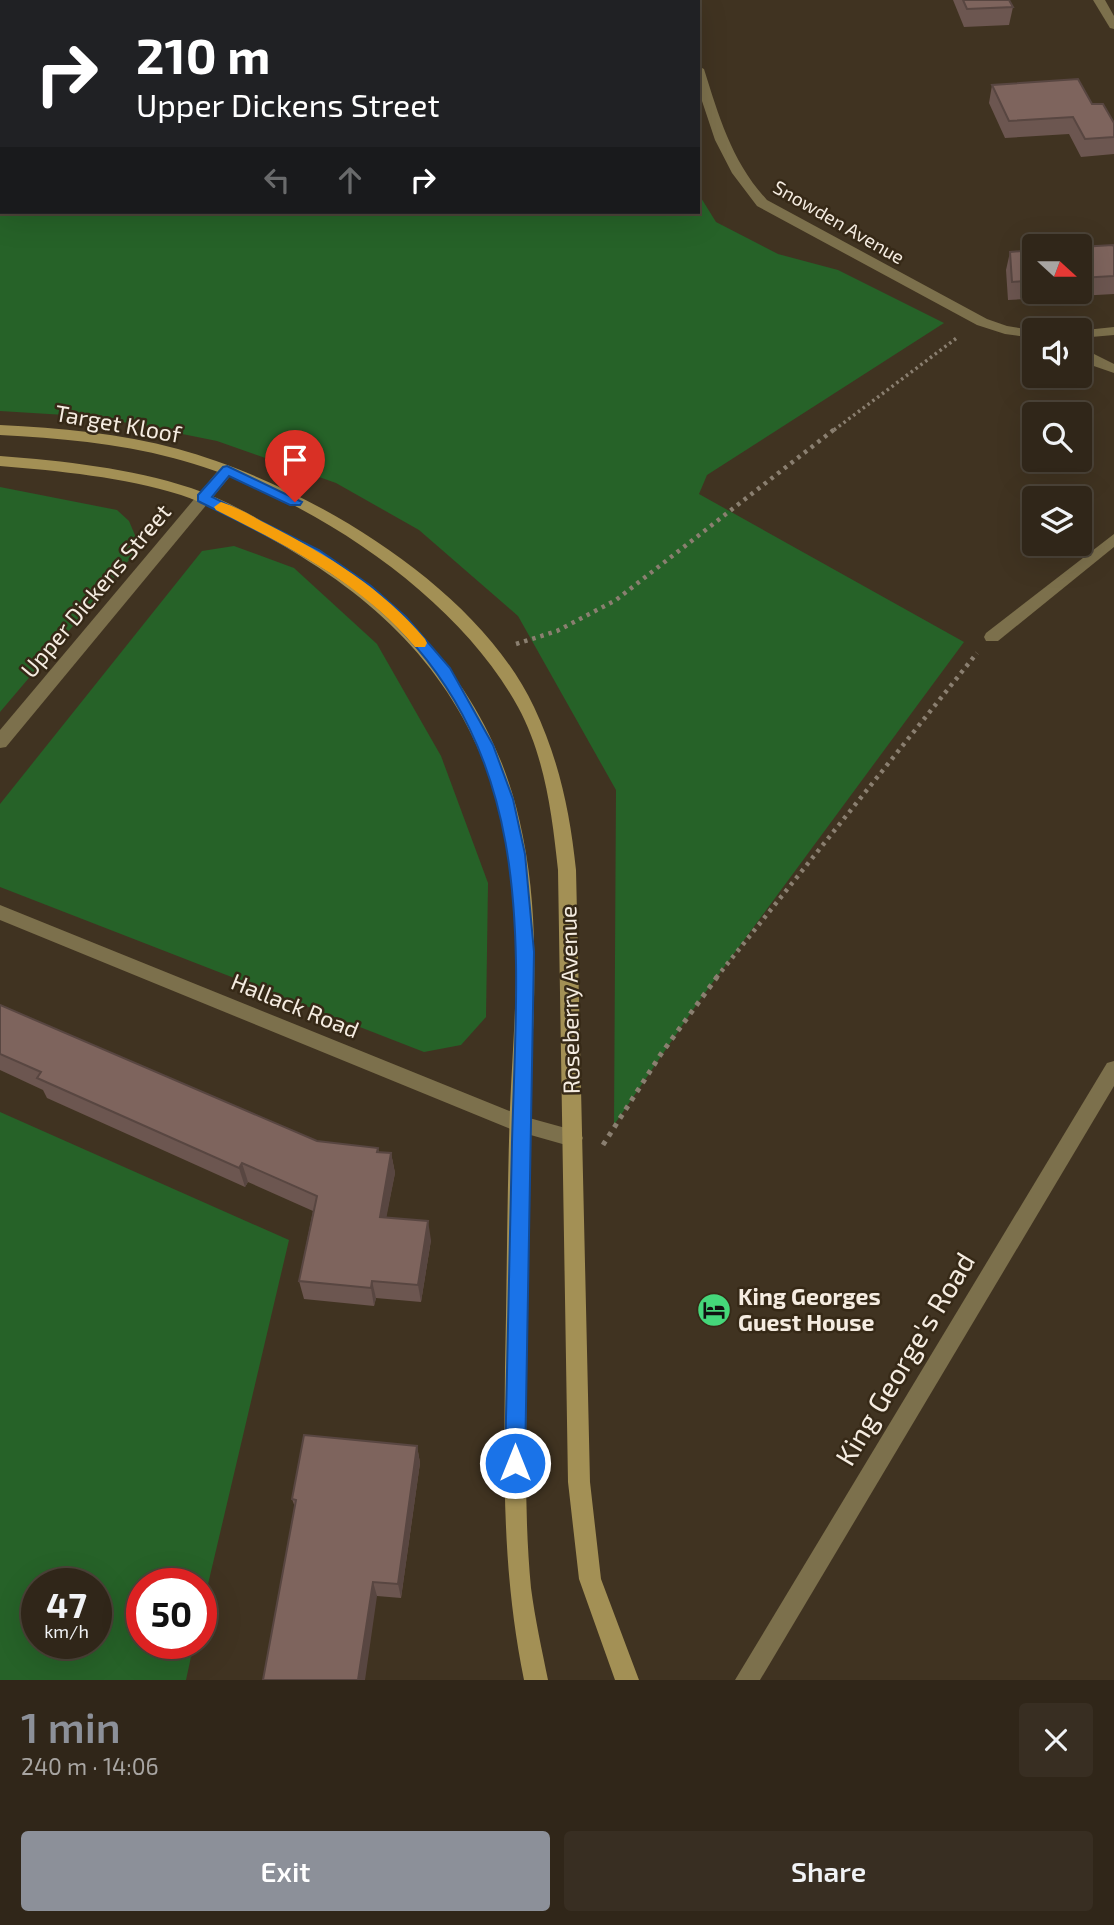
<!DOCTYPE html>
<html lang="en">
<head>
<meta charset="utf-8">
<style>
  :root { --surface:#302619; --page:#382e22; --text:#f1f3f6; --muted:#a8a5a2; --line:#4b4338; --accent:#8c9099 }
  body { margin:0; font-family:"Exo 2",sans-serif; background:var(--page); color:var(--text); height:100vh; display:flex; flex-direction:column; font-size:26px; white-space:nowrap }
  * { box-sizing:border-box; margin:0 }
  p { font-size:23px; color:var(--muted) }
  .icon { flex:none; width:38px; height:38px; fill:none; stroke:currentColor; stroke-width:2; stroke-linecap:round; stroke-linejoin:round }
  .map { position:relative; height:1680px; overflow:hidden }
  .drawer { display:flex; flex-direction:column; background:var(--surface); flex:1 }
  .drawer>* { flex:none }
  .hud { position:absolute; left:0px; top:0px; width:700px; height:214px; box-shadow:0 7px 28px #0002,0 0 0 2px var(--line); background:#202124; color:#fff; overflow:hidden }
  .needle { width:46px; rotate:111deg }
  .tools { position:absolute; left:1022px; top:234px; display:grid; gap:14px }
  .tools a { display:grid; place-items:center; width:70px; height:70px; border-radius:7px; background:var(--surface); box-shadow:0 7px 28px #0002,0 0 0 2px var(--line); font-size:35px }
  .speed { position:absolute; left:21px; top:1568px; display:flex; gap:14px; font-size:35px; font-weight:700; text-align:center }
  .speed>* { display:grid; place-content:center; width:91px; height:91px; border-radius:50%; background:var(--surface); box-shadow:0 7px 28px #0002,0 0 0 2px var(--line); line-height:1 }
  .speed small { font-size:18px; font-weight:400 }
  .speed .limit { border:10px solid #d22; background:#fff; color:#111 }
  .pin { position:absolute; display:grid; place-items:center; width:60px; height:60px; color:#fff; margin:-72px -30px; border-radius:50% 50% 50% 0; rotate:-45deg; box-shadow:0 0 7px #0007 }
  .pin .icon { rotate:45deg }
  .me { position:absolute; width:77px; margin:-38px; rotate:0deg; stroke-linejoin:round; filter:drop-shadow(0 0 5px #0008) }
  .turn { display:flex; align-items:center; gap:24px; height:147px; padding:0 21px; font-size:32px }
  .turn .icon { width:91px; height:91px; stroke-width:2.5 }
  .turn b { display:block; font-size:49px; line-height:60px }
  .lanes { display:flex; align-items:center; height:66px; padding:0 21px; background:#0003; justify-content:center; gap:35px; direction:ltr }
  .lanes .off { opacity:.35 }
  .round { display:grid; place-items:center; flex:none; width:74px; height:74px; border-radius:7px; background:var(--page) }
  .headline { display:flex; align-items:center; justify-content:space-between; height:119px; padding:0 21px }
  h1 { font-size:42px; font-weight:600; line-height:52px; color:var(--accent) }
  .cta { display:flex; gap:14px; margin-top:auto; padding:14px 21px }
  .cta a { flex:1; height:80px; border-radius:7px; background:var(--accent); color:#fff; font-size:28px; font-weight:600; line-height:80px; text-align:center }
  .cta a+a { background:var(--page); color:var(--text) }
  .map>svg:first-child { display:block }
</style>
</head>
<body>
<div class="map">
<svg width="1114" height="1680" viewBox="0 0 1114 1680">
  <rect width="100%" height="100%" fill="#403321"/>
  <g fill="#266228" fill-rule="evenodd">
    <path d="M0,0l479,2h-477v210h696v-19l18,29 62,32 60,16 106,53 -237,152 -8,19 265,148 -265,359 -85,124 2,-335 -98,-174 -99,-86 -83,-47 -119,-42 -119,-24 -98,-6z"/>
    <path d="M0,487l117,23 12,11 11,26 -140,165z"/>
    <path d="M234,546l60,22 83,76 64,112 47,127 -2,134 -25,28 -37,7 -424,-165v-83l202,-253z"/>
    <path d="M0,1112l289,128 -88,374v-30h-59v59h52l-8,37h-186zM37,1584h59v59h-59z"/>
  </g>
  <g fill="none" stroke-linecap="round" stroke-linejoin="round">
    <path stroke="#8a7f70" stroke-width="3.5" stroke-dasharray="2.5 3.5" stroke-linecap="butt" d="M834,430l124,-93"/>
    <g stroke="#8a7f70" stroke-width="4.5" stroke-dasharray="3.5 5" stroke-linecap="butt">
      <path d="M516,644l41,-13 59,-31 220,-172"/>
      <path d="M716,978l261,-325"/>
    </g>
    <path stroke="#8a7f70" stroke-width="5" stroke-dasharray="4.5 6" stroke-linecap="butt" d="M603,1145l58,-91 56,-77"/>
    <path fill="#7c704c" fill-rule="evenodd" d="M1080,347l34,17v9l-26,-9 -8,-6z"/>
    <g fill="#7c704c" fill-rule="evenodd">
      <rect x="671" y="0" width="12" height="2"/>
      <path d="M1093,0h12l9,16v13l-4,-1z"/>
      <path d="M698,66l6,3c15,48 28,93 63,131l220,119 20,7 31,5h-4v7l-29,-4 -28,-9 -220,-119 -25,-33 -17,-33 -17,-51z"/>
      <path d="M1114,327v8l-34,3v-7h-4z"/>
      <path d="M227,465l7,5 -2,4 -226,273 -6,1v-18l222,-264z"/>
      <path d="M1114,534v13l-116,94h-12l-2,-4 2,-4z"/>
      <path d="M0,905l522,211 58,16 3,6 -3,6 -7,3 -60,-17 -513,-210z"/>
      <path d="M1114,1061v25l-354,594h-25l372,-617z"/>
    </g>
    <g fill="#a39055" fill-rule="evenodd">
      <path d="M0,425c60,3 120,8 178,24 127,35 298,135 356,258 25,53 36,105 42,163l14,612 11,97 38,101h-24l-36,-101 -11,-97 -10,-612c-6,-56 -13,-113 -40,-163 -63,-116 -219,-217 -345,-249 -56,-15 -115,-20 -173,-23z"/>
      <path d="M0,456c64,5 130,12 191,32 30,10 56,25 84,40 127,68 220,163 248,309 18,89 10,180 7,270 -3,86 -3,171 -3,257 -1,75 -3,150 4,224 4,31 11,62 17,92h-24c-22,-109 -20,-202 -19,-312 2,-87 2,-174 5,-260 4,-91 14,-185 -5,-275 -30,-143 -117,-231 -241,-298 -27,-15 -54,-30 -83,-40 -58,-18 -121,-24 -181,-29z"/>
    </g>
  </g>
  <g fill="#6c5650">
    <path d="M953,0h56l4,7 -4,18 -45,2z"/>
    <path d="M992,85l100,19 22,19v31l-33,3 -12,-23 -64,4 -16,-35z"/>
    <path d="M1080,247h34v47l-106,6 -2,-30 4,-18 24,-2v42h46z"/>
    <path d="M0,1005l317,136 61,7 1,4 12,1 4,20 -9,44 45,23 -10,62 -45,-4 -2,8 -70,-7 -5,-18 14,-70 -65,-29 -3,5 -198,-89 -4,-8 -43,-20z"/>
    <path d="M417,1446l3,17 -19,135 -24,-2 -82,-89 -3,-8z"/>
  </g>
  <g fill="#584641">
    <path d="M391,1153l4,20 -12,62 -3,-18z"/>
    <path d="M242,1163l6,19 -3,5 -6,-19z"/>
    <path d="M428,1221l3,19 -10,62 -3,-17z"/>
    <path d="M372,1281l4,17 -2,8 -3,-18z"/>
    <path d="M417,1446l3,17 -19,135 -3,-14z"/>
    <path d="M373,1582l4,14 -12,84h-7z"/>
  </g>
  <g fill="#7e645d" stroke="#584641" stroke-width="2">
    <path d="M963,0h46l4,7 -46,2z"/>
    <path d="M1078,79l14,25h11l11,19v14l-29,2 -12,-22 -64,4 -17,-36z"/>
    <path d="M1113,245l1,2v29l-34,2v-31z"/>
    <path d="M1034,250v30l-22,2 -2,-30z"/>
    <path d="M0,1005l317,136 61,7 -1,4 14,1 -11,64 48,4 -10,64 -46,-4 -1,7 -72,-7 18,-85 -75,-33 -3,5 -202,-90 4,-6 -41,-18z"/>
    <path d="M304,1435l113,11 -19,138 -25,-2 -15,98h-95l33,-180 -4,-1z"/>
  </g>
  <path fill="#1a73e8" stroke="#114b97" stroke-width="2" d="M227,466l75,36 -2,3h-10l-61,-29 -17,21 107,53 52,36 35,31 44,51 43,77 20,54 12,55 9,98 -9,511 -3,7 -7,3 -7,-3 -3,-7c2,-107 5,-214 7,-321 5,-187 27,-373 -117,-518 -55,-56 -128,-88 -197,-123v-6l25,-28z"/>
  <path fill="#f59e0b" d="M221,502c16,5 33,15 48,23 59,30 114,64 156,114l2,4 -2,4h-10c-55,-65 -125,-99 -199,-137l-2,-3z"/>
  <defs>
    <g id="hotel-disc" transform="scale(1.75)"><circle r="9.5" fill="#45d77a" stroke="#362917"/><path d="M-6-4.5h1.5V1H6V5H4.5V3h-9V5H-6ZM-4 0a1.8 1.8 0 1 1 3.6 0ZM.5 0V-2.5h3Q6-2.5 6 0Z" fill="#111"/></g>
  </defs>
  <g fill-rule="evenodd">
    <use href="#hotel-disc" x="714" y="1310"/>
  </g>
  <g text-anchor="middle" stroke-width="5" stroke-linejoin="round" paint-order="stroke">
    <g font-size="19" fill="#f5ece1" stroke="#362917">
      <text transform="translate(839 222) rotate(30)" y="7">Snowden Avenue</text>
    </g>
    <g font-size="23" fill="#f5ece1" stroke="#362917">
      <text transform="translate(118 424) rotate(10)" y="8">Target Kloof</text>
      <text transform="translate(96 591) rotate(-50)" y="8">Upper Dickens Street</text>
      <text transform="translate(570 1000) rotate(-91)" y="8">Roseberry Avenue</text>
      <text transform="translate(295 1006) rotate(22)" y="8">Hallack Road</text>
    </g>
    <g font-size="23" font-weight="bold" fill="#f5ece1" stroke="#362917" text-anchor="start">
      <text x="738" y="1305">King Georges<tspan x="738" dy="26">Guest House</tspan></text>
    </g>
    <g font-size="28" fill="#f5ece1" stroke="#362917">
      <text transform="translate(905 1359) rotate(-59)" y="10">King George's Road</text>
    </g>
  </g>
</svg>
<div class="tools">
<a><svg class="needle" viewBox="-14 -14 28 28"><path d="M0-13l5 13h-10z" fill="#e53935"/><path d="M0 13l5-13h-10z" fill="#a8a5a2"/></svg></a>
<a><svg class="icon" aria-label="sound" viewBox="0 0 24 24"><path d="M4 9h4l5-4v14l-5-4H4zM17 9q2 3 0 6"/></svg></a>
<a><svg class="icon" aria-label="search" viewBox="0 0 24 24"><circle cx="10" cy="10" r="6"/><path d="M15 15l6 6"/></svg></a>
<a><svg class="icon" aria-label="layers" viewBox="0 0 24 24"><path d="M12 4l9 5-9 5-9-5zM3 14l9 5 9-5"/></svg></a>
</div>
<div class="speed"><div>47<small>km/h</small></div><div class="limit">50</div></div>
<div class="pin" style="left:295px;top:502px;background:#d93025"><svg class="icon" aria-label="arrive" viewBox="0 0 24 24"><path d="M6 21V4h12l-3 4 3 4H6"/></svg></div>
<svg class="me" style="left:515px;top:1463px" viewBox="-20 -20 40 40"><circle r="17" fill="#1a73e8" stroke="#fff" stroke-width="3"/><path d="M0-11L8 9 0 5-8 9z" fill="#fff"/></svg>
<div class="hud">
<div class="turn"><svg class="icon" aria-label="right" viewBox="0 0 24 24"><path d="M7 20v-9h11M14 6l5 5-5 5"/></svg><div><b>210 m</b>Upper Dickens Street</div></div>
<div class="lanes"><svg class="icon off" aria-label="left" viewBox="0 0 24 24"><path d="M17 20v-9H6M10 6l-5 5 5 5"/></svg><svg class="icon off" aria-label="ahead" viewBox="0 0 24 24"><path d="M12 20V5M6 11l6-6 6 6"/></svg><svg class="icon" aria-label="right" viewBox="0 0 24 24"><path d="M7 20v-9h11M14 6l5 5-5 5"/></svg></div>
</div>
</div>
<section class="drawer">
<div class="headline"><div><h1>1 min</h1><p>240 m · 14:06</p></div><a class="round"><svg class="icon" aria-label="close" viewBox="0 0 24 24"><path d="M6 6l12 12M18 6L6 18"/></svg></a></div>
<div class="cta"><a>Exit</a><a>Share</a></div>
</section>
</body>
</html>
